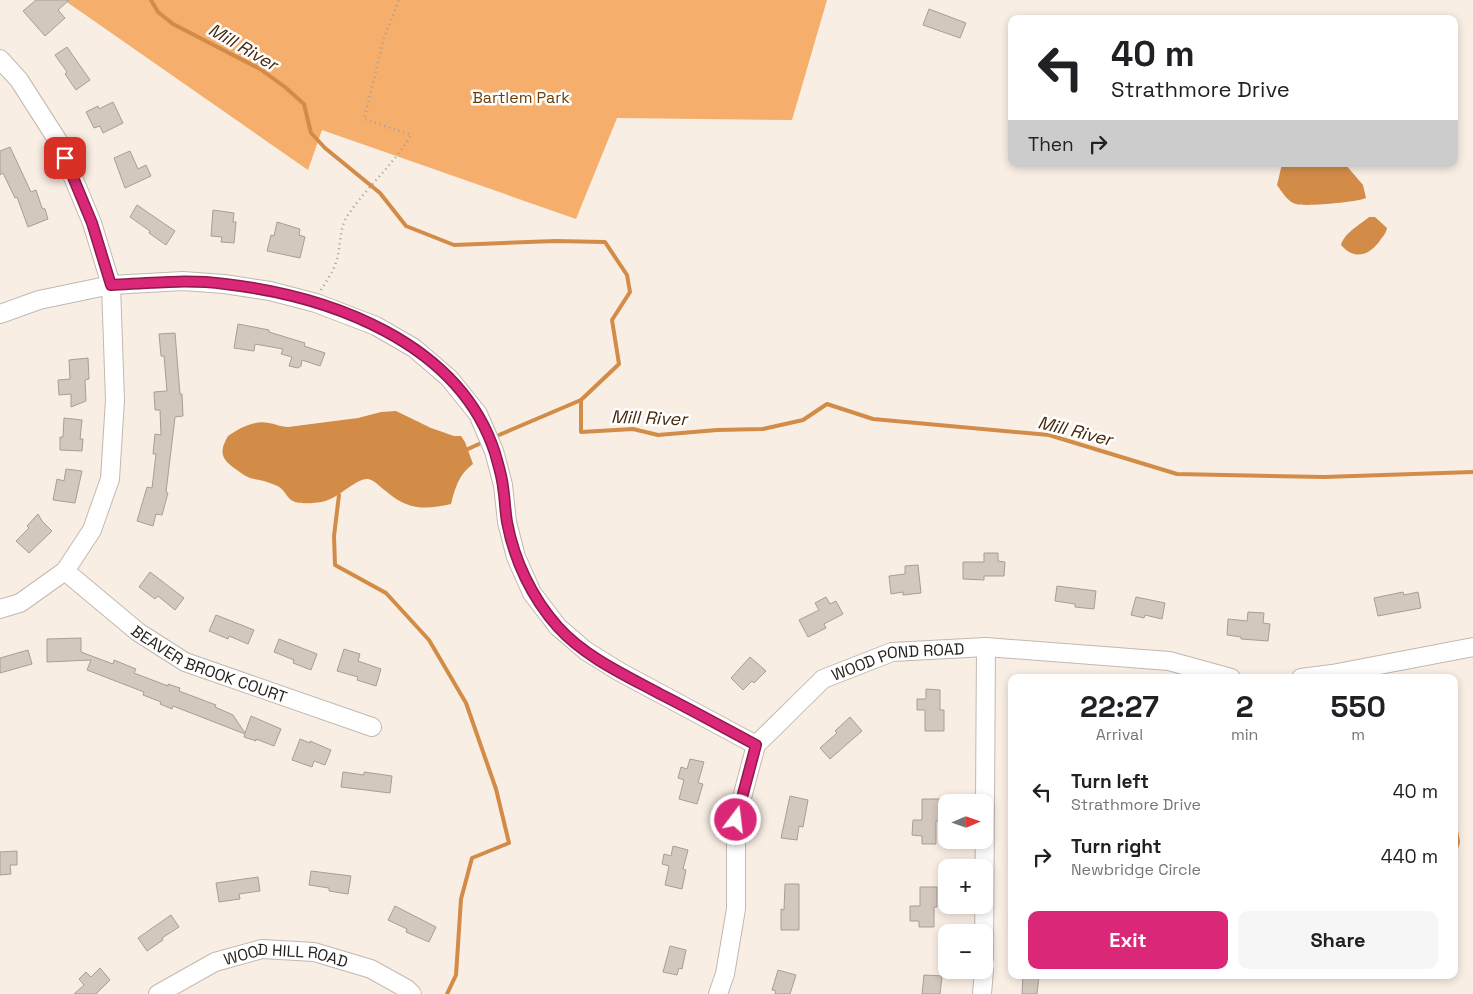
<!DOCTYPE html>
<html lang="en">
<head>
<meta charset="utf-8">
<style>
  :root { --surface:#fff; --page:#f6f6f6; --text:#202124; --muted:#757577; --accent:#db2777 }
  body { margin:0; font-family:"Space Grotesk",sans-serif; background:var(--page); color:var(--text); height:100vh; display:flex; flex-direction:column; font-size:19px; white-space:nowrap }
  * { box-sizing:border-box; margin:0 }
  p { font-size:16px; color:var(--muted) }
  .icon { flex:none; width:28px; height:28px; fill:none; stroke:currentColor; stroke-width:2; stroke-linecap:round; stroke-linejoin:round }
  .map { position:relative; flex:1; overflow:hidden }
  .details { position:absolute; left:1008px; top:674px; width:450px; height:305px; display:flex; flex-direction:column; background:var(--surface); border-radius:10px; box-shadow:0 2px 8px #0003 }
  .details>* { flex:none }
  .banner { position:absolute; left:1008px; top:15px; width:450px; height:152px; border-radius:10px; box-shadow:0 2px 8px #0003; background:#fff; color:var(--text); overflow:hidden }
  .needle { width:32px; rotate:88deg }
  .buttons { position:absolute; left:938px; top:794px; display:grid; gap:10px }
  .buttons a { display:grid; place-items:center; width:55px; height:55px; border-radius:10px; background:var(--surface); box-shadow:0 2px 8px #0003; font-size:25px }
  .pin { position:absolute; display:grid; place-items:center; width:42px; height:42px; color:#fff; margin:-21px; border-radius:10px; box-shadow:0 2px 8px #0006 }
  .me { position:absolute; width:55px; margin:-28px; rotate:15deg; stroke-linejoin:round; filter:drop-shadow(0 0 4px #0008) }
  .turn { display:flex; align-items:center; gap:18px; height:105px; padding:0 20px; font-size:22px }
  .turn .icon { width:65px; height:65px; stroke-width:2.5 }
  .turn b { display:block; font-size:35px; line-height:42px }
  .then { display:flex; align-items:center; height:48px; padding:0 20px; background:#0003; gap:10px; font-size:19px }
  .eta { display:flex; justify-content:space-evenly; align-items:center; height:85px; text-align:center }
  .eta b { font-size:30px; font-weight:600; line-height:35px }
  .primary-button { display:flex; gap:10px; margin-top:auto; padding:10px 20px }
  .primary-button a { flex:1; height:58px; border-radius:10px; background:var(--accent); color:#fff; font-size:20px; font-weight:600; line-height:58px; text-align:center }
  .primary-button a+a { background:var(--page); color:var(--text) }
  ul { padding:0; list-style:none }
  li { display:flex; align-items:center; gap:15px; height:65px; padding:0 20px }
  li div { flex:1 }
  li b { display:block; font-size:19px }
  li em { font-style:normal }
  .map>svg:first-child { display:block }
</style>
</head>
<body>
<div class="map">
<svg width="1473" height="994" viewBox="0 0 1473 994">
  <rect width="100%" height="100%" fill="#f9eee4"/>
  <path fill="#f5ae6b" d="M64,0h763l-35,120 -175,-2 -41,101 -254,-89 -14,40z"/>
  <g fill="#d28c47">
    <path d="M1282,164h63l18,21 3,13c-8,4 -61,9 -70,6 -8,-2 -14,-12 -19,-19z"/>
    <path d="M1369,217h6l12,11c-1,6 -5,9 -8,14 -11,14 -25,18 -38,3 3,-12 19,-20 28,-28z"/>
    <path d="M396,411l35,17 23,8h7l4,6 8,22c-14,10 -18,24 -22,40 -26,6 -43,6 -64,-12 -6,-4 -12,-12 -19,-13 -11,-2 -31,21 -47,23 -7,1 -23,3 -30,-2 -6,-5 -7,-12 -16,-15 -8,-4 -17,-5 -25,-7 -5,-2 -9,-5 -13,-8 -15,-10 -19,-17 -9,-34 11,-8 26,-16 41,-13 7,1 12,4 19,4l70,-9 23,-6z"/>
    <path d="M1454,807l6,35 -6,22z"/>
  </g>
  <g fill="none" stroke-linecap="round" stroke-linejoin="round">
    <g stroke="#d28c47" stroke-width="4">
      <path d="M151,0l7,12 15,12 87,45 25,18 19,17 7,29 14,15 55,45 26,33 48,19 101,-4 50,1 22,33 3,17 -18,28 7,44 -38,36v32l52,-3 25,6 59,-5 46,-1 40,-9 24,-16 46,15 176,16 128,39 147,3 149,-5"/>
      <path d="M499,435l82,-35"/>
      <path d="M468,449l11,-5"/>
      <path d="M339,495l-5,41 1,29 51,28 43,47 37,63 30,86 13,54 -37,15 -11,41 -5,76 -9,19"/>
    </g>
  </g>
  <g fill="#d3c8be" stroke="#a99e95">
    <path d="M36,0h33l-11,10 7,8 -20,18 -22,-25z"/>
    <path d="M929,9l37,14 -6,15 -37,-13z"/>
    <path d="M67,47l23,33 -14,10 -11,-16 2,-2 -12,-17z"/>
    <path d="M113,102l10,21 -20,10 -3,-7 -6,2 -8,-16 12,-6 1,3z"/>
    <path d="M10,147l21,45 5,-2 6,18 3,1 3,10 -20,8 -11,-30 -2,1 -12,-25 -3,2v-24z"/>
    <path d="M130,151l8,18 8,-4 5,11 -26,12 -11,-30z"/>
    <path d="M137,205l38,26 -9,14 -17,-12 1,-2 -20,-14z"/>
    <path d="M213,210l21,3 -1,9h3l-2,21 -13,-1 1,-5 -11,-1z"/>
    <path d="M277,222l23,7 -1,6 6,2 -5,21 -33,-7 4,-16 3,1z"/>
    <path d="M238,324l31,6v2l36,11 -1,3 21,7 -5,13 -18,-6 -1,6 -3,2 -9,-2 3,-9 -11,-3 2,-5 -28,-5 -1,7 -20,-3z"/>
    <path d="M175,333l5,61h2l1,22 -8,1 -9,75 2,1 -6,22 -6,-1 -3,12 -16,-5 10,-34 5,1 4,-34h-3l2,-20 6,1 -1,-25h-5l-1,-18 13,-1 -3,-35h-3l-2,-22z"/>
    <path d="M88,358l1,21 -4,1 1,21 -15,6v-13l-12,1 -1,-15 12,-1 -1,-19z"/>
    <path d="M64,418l18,2 -2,19h3l-1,12 -22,-1v-13h3z"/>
    <path d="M66,469l16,2 -7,32 -22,-3 4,-21 7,2z"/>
    <path d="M38,514l4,7 10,10 -23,22 -13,-12 13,-13 -2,-2z"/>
    <path d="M984,553h14v8l7,1 -1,14h-20v4l-21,-1v-17h21z"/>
    <path d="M918,565l3,28 -18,2v-3l-12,2 -2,-18 16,-2v-8z"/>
    <path d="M150,572l34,26 -9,12 -17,-14 -3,3 -16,-12z"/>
    <path d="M1057,586l39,5 -2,18 -19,-2v-3l-20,-3z"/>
    <path d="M1403,592l1,3 14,-3 3,16 -43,8 -4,-18z"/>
    <path d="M826,597l4,7 6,-3 7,13 -19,10 2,4 -18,9 -9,-17 20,-10 -4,-7z"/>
    <path d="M1136,597l29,6 -3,16 -17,-4 -1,3 -13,-3z"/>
    <path d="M1248,612l16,1 -1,10 7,1 -2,17 -27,-2v-2l-14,-2 1,-16 19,2z"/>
    <path d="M216,615l38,15 -6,14 -19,-8 -1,3 -19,-8z"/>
    <path d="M81,638v14l32,12 1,-4 22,9 -2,4 34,13v-2l12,4 -1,3 37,14 -1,2 18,8 12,18 6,-17 30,13 -7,17 -18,-7v2l-12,-4 1,-3 -72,-28 -1,3 -12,-5 1,-2 -18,-7 1,-3 -57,-22 4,-10 -44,2v-23z"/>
    <path d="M279,639l38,15 -6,16 -18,-7 1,-3 -20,-8z"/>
    <path d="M344,649l16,5 -2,7 23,8 -5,17 -19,-6 1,-3 -21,-6z"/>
    <path d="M28,650l4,14 -32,9v-15z"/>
    <path d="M750,657l16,14 -12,12 -2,-2 -9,9 -12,-12z"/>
    <path d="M926,689l14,1v20h4v21h-19v-21h-8v-11h9z"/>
    <path d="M850,717l12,14 -32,28 -10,-11 17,-15 -2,-2z"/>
    <path d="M300,739l10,4v-2l21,9 -6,15 -11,-4 -2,6 -20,-7z"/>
    <path d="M690,759l14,3 -6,21 5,1 -6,20 -18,-5 5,-19 -6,-2 3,-11 6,2z"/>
    <path d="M343,772l21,3v-3l28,4 -2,17 -49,-6z"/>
    <path d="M790,796l18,4 -5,27 -4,-1 -2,14 -16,-2z"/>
    <path d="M922,799h18l-1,22h-3v23h-14v-8l-10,-1 1,-15h9z"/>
    <path d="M673,846l15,4 -5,19 3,1 -4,19 -17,-4 4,-19 -7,-2 2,-10 7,2z"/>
    <path d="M17,851v14h-7l1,9 -11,1v-23z"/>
    <path d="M311,871l40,5 -3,18 -19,-3v-3l-20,-3z"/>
    <path d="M258,877l2,14 -21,3 1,5 -21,3 -3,-19z"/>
    <path d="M785,884h14v46h-18v-21l3,1z"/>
    <path d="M920,887h17v20h-3v20h-15v-6h-9v-15h10z"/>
    <path d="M395,906l41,21 -7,15 -23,-10 1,-3 -19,-9z"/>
    <path d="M171,915l8,12 -17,11 1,2 -16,11 -9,-13z"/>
    <path d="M670,946l16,4 -4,19 -3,-1 -2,7 -14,-3z"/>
    <path d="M100,968l10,12 -14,14h-22l10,-9 -5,-6 7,-7 5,5z"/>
    <path d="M778,970l18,5 -6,19h-15l1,-3 -4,-1z"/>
    <path d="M924,975l18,1 -2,18h-18z"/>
    <path d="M1023,975h16l-2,19h-15z"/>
  </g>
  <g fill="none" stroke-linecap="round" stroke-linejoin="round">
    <g stroke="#c3b8af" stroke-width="20">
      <g id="minor">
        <path d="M0,59l19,21 39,61 34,82 19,62 4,115 -5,79 -18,51 -27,41 -45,32 -20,6"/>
        <path d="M0,314l39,-14 72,-15 72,-4 41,3 46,7 46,12 60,23 38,22 35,30 29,36 16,37 9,34 4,37 9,35 16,36 26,34 28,24 34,21 136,73"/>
        <path id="s1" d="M65,571l73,61 47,30 187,65"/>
        <path d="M1301,678l31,-4 141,-27"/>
        <path d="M984,959l2,-312"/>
        <path id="s2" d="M158,994l57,-32 47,-13 52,3 57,17 36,20 5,5"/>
        <path id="s3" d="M718,994l7,-20 11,-65v-89l20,-75 67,-66 69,-27 94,-5 183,14 62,17"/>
        <path d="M982,994l2,-24"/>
      </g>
    </g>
    <path stroke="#a69e97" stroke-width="2.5" stroke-dasharray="1 4" stroke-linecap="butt" d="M321,290c6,-10 13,-19 16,-31 4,-13 2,-28 9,-41 19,-30 47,-52 65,-83l-47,-16 20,-81 15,-38"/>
    <use href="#minor" stroke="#fff" stroke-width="18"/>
  </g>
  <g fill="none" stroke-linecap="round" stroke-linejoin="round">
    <g stroke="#8e194d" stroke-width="12">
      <path id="route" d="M65,158l27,65 19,62c38,-2 76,-6 114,-1 105,12 234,58 270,169 3,11 7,23 8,34 2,12 2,23 4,35 7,38 25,76 51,105 27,30 67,48 102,67 32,16 64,34 96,51l-20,75"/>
    </g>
    <use href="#route" stroke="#db2777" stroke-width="9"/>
  </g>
  <g text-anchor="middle" stroke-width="5" stroke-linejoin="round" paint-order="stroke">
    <g font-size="16" fill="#6c3e06" stroke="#fff">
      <text x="521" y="103">Bartlem Park</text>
    </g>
    <g font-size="16" fill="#25211d" stroke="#fff">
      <text dy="6" stroke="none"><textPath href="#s1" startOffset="174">BEAVER BROOK COURT</textPath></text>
      <text dy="6" stroke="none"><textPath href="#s3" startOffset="426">WOOD POND ROAD</textPath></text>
      <text dy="6" stroke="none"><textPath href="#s2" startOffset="138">WOOD HILL ROAD</textPath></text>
    </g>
    <g font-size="18" font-style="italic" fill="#46290c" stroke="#fff">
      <text transform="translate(243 47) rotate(30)" y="6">Mill River</text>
      <text transform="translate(649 418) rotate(2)" y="6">Mill River</text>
      <text transform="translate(1075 431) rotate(14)" y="6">Mill River</text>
    </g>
  </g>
</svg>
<div class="buttons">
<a><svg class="needle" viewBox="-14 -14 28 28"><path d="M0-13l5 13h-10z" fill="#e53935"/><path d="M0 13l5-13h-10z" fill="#757577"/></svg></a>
<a>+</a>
<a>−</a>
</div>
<div class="pin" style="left:65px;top:158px;background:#d93025"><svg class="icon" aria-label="arrive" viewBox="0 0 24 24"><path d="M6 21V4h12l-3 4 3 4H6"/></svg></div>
<svg class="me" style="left:736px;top:820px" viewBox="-20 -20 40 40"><circle r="17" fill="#db2777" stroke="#fff" stroke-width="3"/><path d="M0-11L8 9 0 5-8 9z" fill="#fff"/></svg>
<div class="banner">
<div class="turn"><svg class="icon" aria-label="left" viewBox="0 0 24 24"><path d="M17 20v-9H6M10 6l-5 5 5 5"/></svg><div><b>40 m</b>Strathmore Drive</div></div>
<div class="then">Then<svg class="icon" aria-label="right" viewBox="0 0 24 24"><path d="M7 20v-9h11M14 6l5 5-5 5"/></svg></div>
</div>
<section class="details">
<div class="eta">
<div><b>22:27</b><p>Arrival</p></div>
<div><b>2</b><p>min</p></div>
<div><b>550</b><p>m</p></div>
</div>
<ul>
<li><svg class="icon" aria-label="left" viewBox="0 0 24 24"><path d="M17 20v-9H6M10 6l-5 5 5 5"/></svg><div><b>Turn left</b><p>Strathmore Drive</p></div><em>40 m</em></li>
<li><svg class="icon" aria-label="right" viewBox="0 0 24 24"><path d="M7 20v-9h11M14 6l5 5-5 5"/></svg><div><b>Turn right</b><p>Newbridge Circle</p></div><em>440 m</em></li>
</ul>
<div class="primary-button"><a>Exit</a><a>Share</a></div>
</section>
</div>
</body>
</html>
